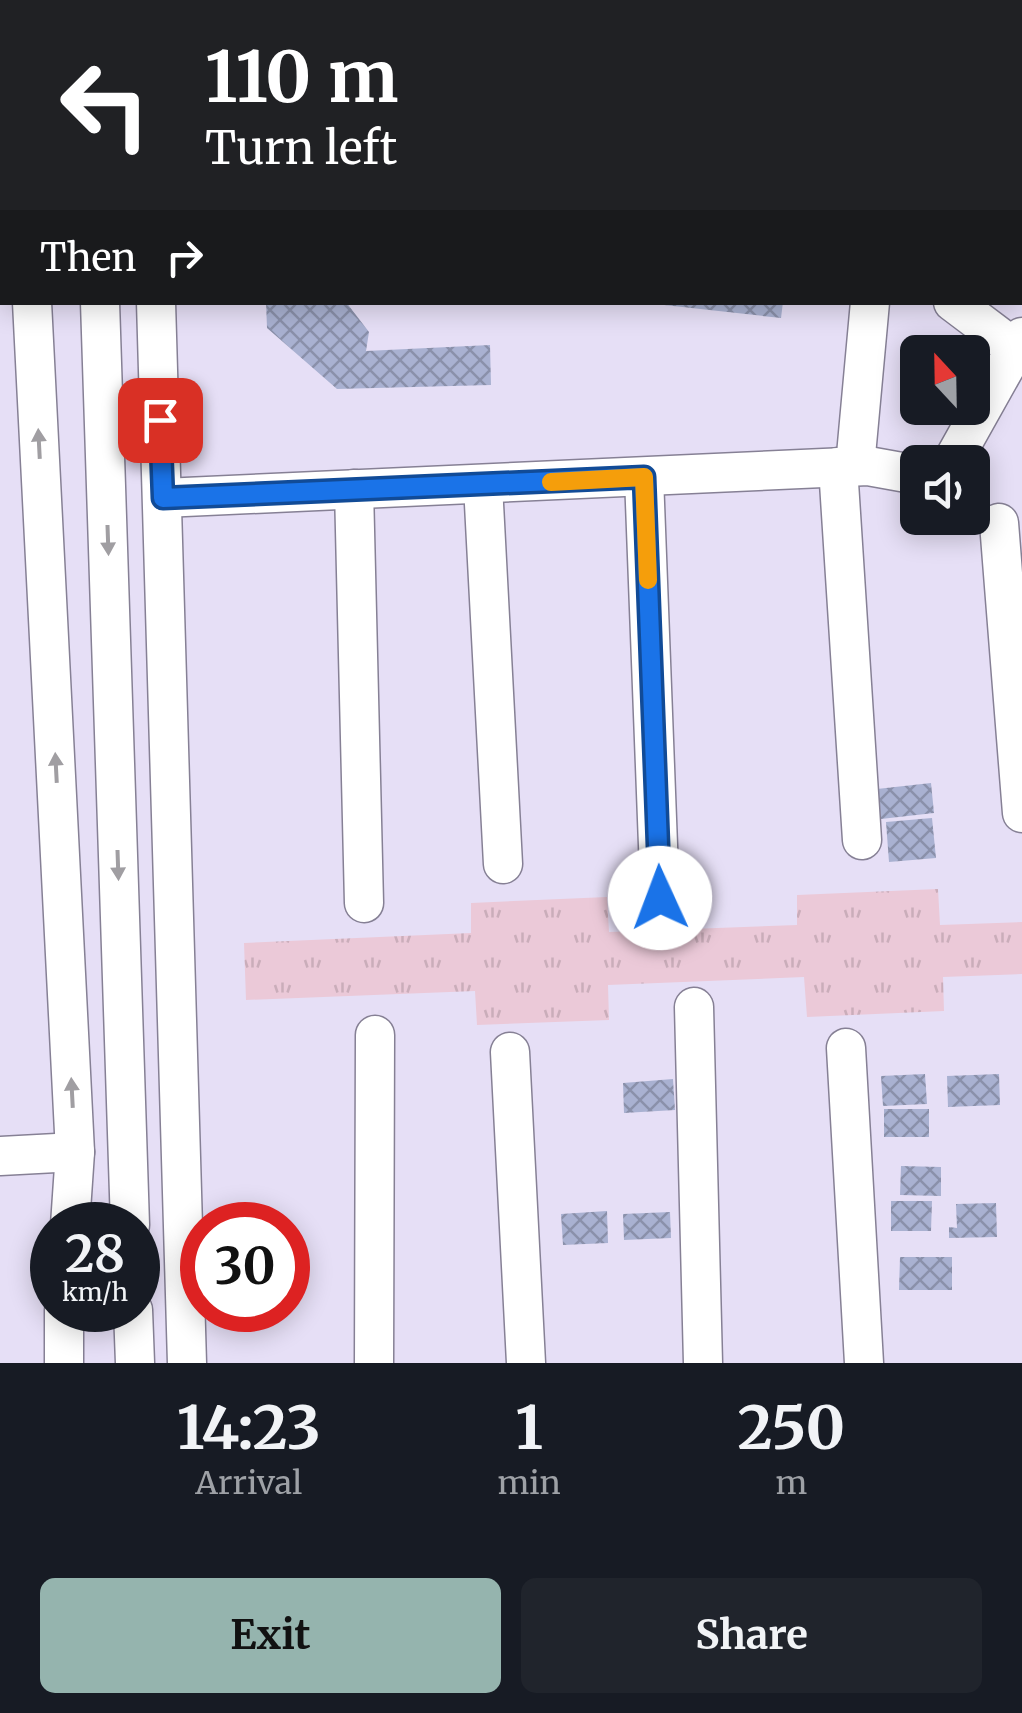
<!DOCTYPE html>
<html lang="en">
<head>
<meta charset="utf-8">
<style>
  :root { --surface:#171b24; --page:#20242c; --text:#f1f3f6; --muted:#9ea1a6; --accent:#95b4ae }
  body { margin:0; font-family:Merriweather,serif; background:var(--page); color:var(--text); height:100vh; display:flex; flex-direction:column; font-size:38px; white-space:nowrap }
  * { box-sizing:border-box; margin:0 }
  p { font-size:32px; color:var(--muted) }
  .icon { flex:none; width:55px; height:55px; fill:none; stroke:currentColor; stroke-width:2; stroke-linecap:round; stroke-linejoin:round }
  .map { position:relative; height:1363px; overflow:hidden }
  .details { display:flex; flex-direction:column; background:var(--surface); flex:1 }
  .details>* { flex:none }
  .guide { position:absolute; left:0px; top:0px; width:1022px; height:305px; box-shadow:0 5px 25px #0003; background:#202124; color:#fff; overflow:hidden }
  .needle { width:65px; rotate:338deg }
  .fabs { position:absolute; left:900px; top:335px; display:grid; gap:20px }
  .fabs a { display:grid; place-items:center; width:90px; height:90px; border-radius:15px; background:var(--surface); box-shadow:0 5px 25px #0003; font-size:50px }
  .speed { position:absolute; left:30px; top:1202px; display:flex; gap:20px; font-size:50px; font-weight:700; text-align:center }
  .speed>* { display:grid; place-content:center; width:130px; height:130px; border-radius:50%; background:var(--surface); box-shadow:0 5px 25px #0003; line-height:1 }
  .speed small { font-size:25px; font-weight:400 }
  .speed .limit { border:15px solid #d22; background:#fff; color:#111 }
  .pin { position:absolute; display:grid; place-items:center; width:85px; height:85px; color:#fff; margin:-42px; border-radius:20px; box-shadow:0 5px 15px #0006 }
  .me { position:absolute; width:110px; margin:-55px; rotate:358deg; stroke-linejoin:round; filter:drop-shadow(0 0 8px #0008) }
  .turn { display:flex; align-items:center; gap:35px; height:210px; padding:0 40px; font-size:45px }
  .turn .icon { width:130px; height:130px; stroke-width:2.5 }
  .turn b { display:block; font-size:70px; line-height:85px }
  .then { display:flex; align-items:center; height:95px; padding:0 40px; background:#0003; gap:20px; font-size:38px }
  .eta { display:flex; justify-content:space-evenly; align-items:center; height:170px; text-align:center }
  .eta b { font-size:60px; font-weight:700; line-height:70px }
  .primary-button { display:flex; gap:20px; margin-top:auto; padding:20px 40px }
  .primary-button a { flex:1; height:115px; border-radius:15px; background:var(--accent); color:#111; font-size:40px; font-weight:700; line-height:115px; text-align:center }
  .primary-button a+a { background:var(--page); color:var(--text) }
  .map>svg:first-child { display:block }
</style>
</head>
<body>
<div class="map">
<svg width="1022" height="1363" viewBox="0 0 1022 1363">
  <defs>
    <pattern id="park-tufts" width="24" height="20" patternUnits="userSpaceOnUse" patternTransform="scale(2.5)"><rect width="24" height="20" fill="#ebc9d8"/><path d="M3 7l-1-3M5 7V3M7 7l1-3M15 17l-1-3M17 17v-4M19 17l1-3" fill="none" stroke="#caadba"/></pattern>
    <pattern id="building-cross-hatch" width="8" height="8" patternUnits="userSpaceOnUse" patternTransform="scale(2.5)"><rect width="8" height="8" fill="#a9b1d1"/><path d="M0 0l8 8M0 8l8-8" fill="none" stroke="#8a90aa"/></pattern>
  </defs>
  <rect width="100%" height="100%" fill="#e6dff6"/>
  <path fill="url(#park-tufts)" d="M938,889l2,36 82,-3v52l-79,3 1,34 -137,6 -3,-40 -196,8 1,35 -132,5 -2,-34 -229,9 -2,-57 227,-10v-30l136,-6 2,35 188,-7v-30z"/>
  <g fill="url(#building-cross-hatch)">
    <path d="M266,302h80l23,30 -3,19 124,-6 1,40 -154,4 -70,-61z"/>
    <path d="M637,302h146l-2,16z"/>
    <path d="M931,783l3,30 -53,6 -4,-30z"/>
    <path d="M932,818l4,40 -47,4 -3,-40z"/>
    <path d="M925,1074l2,30 -44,2 -2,-30z"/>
    <path d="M999,1074l1,31 -52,2 -1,-31z"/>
    <path d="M673,1079l2,31 -51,3 -1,-30z"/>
    <rect x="884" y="1109" width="45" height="28"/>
    <path d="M901,1166l40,1v29l-41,-1z"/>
    <path d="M891,1201h41l-1,30h-40z"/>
    <path d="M996,1203l1,34 -48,1v-11l8,1 -1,-24z"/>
    <path d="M607,1211l1,32 -45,2 -2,-31z"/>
    <path d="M670,1212l1,26 -47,2 -1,-26z"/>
    <path d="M900,1257h52v33h-53z"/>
  </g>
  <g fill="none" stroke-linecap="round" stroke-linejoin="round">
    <g stroke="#868095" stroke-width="41">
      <g id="minor">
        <path d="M39,0l4,2"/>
        <path d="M150,2l2,-2"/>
        <path d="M221,2l1,-2"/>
        <path d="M606,2v-2"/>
        <path d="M874,2v-2"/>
        <path d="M32,302l43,850 -5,73"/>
        <path d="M100,302l30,923"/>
        <path d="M156,302l31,1061"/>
        <path d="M953,302l61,46"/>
        <path d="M952,462l70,-125"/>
        <path d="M855,466l15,-164"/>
        <path d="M838,467l24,373"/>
        <path d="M644,477l16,421"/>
        <path d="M483,485l20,379"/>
        <path d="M354,489l10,414"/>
        <path d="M163,498l705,-32 50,9"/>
        <path d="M999,523l23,290"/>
        <path d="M694,1007l9,356"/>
        <path d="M846,1048l18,315"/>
        <path d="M510,1052l16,311"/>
        <path d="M0,1156l75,-4"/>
        <path d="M133,1310l2,53"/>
        <path d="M64,1363v-53"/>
        <path d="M374,1363l1,-328"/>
      </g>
    </g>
    <use href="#minor" stroke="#fff" stroke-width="38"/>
  </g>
  <defs><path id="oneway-solid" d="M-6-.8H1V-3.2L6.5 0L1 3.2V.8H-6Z" transform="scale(2.5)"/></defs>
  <g fill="#a09ea2">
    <use href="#oneway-solid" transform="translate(39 444) rotate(-93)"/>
    <use href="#oneway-solid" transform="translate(108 540) rotate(88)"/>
    <use href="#oneway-solid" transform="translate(56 768) rotate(-93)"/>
    <use href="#oneway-solid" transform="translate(118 865) rotate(88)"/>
    <use href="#oneway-solid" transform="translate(72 1093) rotate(-93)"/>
  </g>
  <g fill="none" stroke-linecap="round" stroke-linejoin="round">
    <g stroke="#114b97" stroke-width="25">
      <path id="route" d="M160,420l3,78 481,-21 16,421"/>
    </g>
    <use href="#route" stroke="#1a73e8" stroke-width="18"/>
    <path stroke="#f59e0b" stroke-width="18" d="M551,482l93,-5 4,103"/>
  </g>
</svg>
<div class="fabs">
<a><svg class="needle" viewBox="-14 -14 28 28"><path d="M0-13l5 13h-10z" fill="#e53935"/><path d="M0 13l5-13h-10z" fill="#9ea1a6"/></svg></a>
<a><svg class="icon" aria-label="sound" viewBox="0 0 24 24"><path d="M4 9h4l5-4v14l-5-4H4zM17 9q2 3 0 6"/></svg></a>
</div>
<div class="speed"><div>28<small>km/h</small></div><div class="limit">30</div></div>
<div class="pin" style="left:160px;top:420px;background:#d93025"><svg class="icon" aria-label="arrive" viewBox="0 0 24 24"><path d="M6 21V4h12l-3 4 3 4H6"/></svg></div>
<svg class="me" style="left:660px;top:898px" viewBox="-20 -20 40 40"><circle r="19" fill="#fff"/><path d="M0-13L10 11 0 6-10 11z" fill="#1a73e8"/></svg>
<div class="guide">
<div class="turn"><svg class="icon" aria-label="left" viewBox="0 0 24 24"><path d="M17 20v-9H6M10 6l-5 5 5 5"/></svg><div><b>110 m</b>Turn left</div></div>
<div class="then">Then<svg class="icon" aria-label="right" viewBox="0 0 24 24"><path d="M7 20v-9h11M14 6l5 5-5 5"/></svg></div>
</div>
</div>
<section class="details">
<div class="eta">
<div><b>14:23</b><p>Arrival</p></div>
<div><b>1</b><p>min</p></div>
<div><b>250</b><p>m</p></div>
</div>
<div class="primary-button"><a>Exit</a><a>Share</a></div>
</section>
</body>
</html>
